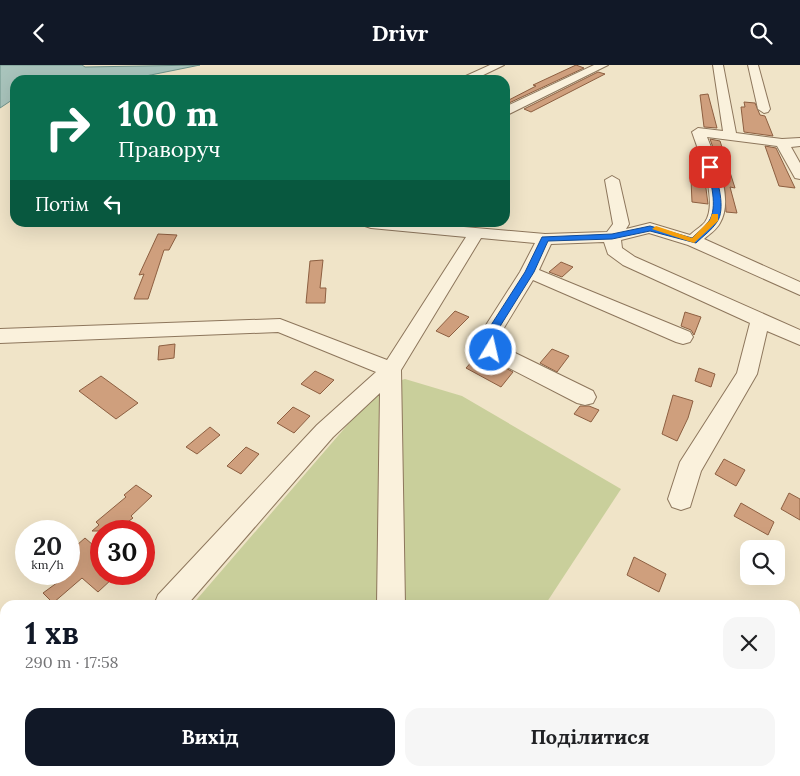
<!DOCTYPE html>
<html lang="uk">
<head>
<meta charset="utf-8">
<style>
  :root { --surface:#fff; --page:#f6f6f6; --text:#202124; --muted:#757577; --accent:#111827 }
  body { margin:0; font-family:Lora,serif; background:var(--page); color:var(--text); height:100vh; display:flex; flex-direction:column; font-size:19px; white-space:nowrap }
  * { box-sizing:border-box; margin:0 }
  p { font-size:16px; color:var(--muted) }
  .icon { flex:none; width:28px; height:28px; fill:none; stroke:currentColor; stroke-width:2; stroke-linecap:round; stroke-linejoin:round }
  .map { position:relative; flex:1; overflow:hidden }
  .details { position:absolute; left:0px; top:535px; width:800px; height:176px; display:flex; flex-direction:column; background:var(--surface); border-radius:15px 15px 0 0; box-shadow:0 5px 20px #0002 }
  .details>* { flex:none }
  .guide { position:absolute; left:10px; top:10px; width:500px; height:152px; border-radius:15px; box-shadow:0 5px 20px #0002; background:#0b6e4f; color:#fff; overflow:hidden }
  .fabs { position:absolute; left:740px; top:475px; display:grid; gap:10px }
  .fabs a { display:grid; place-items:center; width:45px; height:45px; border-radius:10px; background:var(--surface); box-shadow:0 5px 20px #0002; font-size:25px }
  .speed { position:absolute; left:15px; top:455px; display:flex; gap:10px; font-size:25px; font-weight:700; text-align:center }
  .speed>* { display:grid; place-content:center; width:65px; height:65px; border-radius:50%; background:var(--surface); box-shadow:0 5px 20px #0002; line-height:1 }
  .speed small { font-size:12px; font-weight:400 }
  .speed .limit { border:8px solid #d22; background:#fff; color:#111 }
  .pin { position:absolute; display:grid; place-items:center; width:42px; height:42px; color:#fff; margin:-21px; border-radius:10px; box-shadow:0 2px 8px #0006 }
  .me { position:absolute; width:55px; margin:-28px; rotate:9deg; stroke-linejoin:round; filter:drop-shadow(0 0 4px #0008) }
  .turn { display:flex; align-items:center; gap:18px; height:105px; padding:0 25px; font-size:22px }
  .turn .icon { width:65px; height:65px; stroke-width:2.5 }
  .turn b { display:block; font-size:35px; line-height:42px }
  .then { display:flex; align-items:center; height:48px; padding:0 25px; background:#0003; gap:10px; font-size:19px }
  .round { display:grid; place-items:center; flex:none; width:52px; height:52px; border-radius:15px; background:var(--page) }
  .head { display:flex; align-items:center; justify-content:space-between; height:85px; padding:0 25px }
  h1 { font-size:30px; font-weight:700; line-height:38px; color:var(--accent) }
  .action { display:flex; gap:10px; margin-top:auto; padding:10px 25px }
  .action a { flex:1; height:58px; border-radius:15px; background:var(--accent); color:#fff; font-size:20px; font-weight:700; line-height:58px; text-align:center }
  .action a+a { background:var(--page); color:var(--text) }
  header { display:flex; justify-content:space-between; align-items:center; height:65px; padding:0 25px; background:var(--accent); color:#fff; font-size:22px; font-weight:700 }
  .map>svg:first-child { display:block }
</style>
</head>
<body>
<header><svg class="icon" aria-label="back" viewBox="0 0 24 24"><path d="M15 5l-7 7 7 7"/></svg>Drivr<svg class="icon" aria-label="search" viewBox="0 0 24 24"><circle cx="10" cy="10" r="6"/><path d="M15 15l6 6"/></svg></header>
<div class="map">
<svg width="800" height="711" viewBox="0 0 800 711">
  <rect width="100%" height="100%" fill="#f0e4c8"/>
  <g fill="#c9cf9b">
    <path d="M405,314l57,17 159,93 -76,116h-353l189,-219z"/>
    <path d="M75,706h695l7,5h-698z"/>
  </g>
  <path fill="#a9c4bc" stroke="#6f938a" d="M0,0h82l3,2 115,-2 -74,15h-111v18l-15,10z"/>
  <g fill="#cf9f7d" stroke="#8d5f41">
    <path d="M576,0l8,3 -75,35 -4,-1 31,-16 -3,-1z"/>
    <path d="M598,7l7,2 -74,38 -7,-3z"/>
    <path d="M708,29l9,34 -13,-1 -4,-32z"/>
    <path d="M744,37l11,1 5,12 5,1 8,20 -29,-4 -3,-25h4z"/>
    <path d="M710,74l10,2 15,47 -5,-1 7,26 -11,-1 -2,-33z"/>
    <path d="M765,81l11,2 19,40 -16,-2z"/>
    <path d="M691,115l14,1 3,23 -16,-2z"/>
    <path d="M158,169l19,1 -8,15h-5l-16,49h-14l10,-25 -5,1z"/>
    <path d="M323,195l-3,28h6l-1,15h-19l4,-42z"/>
    <path d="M561,197l12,5 -11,10 -13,-5z"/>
    <path d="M455,246l14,6 -20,20 -13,-6z"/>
    <path d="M685,247l16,5 -7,18 -3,-5 -10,-4z"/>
    <path d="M175,279l-1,14 -16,2 1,-14z"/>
    <path d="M552,284l17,7 -12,16 -17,-9z"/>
    <path d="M475,293l21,10 2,-4 15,8 -12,15 -35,-19z"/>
    <path d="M699,303l16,6 -4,13 -16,-6z"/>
    <path d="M315,306l19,9 -14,14 -19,-10z"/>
    <path d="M101,311l37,27 -22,16 -37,-28z"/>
    <path d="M673,330l20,6 -5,17 -11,23 -15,-7z"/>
    <path d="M580,341h9l10,4 -8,12 -17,-8z"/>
    <path d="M293,342l17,9 -16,17 -17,-10z"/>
    <path d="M210,362l10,8 -23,19 -11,-7z"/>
    <path d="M246,382l13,7 -18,20 -14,-8z"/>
    <path d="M724,394l21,11 -9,16 -21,-12z"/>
    <path d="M136,420l16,11 -21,20 2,2 -17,13h-24l7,-6 -3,-3 30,-25 -2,-2z"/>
    <path d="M789,428l11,6v21l-19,-11z"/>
    <path d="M741,438l33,19 -6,13 -34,-19z"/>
    <path d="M85,473l16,14v22h7l5,4 -15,14 -16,-14 -29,25 -10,-10 26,-19v-22z"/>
    <path d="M634,492l32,17 -7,18 -32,-17z"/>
  </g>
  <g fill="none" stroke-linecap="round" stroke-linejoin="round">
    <g stroke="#8d765c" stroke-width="2">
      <g id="minor">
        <path d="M490,0h14l-31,15h-16z"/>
        <path d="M594,0h14l-103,51v-9z"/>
        <path d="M713,0h10l13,68 46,6 18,-1v8l-9,1 9,16v16l-5,-1 -18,-32 -70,-9c9,23 27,62 13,86 -3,6 -10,11 -16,16l96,43v13l-112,-50 -39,-12 -28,7 1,8 13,9 165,73v15l-33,-14 -10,43 -56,97 -11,36 -9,3 -9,-3 -4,-8 12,-37 57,-89 13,-50 -127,-58 -15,-11 -4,-12 -53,2 -12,26 151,62 3,5 -3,5 -7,2 -7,-2 -143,-62 -34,56 -2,8 96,47 3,6 -3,6 -8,2 -8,-2 -93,-48 -7,-11 2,-8 41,-64 15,-29 -54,-5 -80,132 4,235h-28l3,-212 -47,44 -146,168h-33l4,-10 159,-170 59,-53 -98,-40 -278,11v-14l280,-10 107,41 79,-123 -95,-9 -6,-2 -2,-3h55l127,11 62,-2 6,-8 -8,-44 7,-4 7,4 10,44 -3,5 24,-6 40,12c5,-5 11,-8 15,-13 14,-20 -6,-70 -13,-90l6,-4 25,3z"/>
        <path d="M748,0h10l12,44 -2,3 -4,1 -6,-4z"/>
        <path d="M5,682v24h14l-2,5h-17v-27z"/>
        <rect x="367" y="706" width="34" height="5"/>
      </g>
    </g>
    <use href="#minor" fill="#faf1dc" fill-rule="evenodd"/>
  </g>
  <path fill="#1a73e8" stroke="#114b97" d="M710,99l3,3c5,14 13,42 4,55 -5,8 -14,14 -21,21l-46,-12 -38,8 -64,2 -14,31 -40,64 -1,8 3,6 -5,3 -4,-1 -5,-8 2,-8 41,-64 17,-35 70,-3 38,-8 42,12c5,-5 13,-11 17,-17 9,-13 2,-41 -3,-54z"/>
  <path fill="#f59e0b" d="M712,149h6v7l-24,22 -42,-14 4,-3 36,12 18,-18z"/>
</svg>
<div class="fabs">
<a><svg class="icon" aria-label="search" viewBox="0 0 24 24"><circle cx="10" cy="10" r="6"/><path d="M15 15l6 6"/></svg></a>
</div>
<div class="speed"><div>20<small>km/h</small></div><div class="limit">30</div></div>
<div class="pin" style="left:710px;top:102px;background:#d93025"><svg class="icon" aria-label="arrive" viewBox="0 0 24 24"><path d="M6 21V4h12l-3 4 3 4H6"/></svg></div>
<svg class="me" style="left:491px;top:285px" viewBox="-20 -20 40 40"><circle r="17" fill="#1a73e8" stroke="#fff" stroke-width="3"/><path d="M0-11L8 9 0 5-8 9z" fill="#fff"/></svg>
<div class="guide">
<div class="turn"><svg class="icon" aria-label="right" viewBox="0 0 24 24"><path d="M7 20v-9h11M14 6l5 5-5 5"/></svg><div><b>100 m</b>Праворуч</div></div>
<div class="then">Потім<svg class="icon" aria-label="left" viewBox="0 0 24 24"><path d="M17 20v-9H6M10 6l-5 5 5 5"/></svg></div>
</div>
<section class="details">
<div class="head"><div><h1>1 хв</h1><p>290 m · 17:58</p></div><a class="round"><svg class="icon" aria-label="close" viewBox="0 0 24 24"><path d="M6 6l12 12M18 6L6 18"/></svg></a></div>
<div class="action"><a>Вихід</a><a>Поділитися</a></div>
</section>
</div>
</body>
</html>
